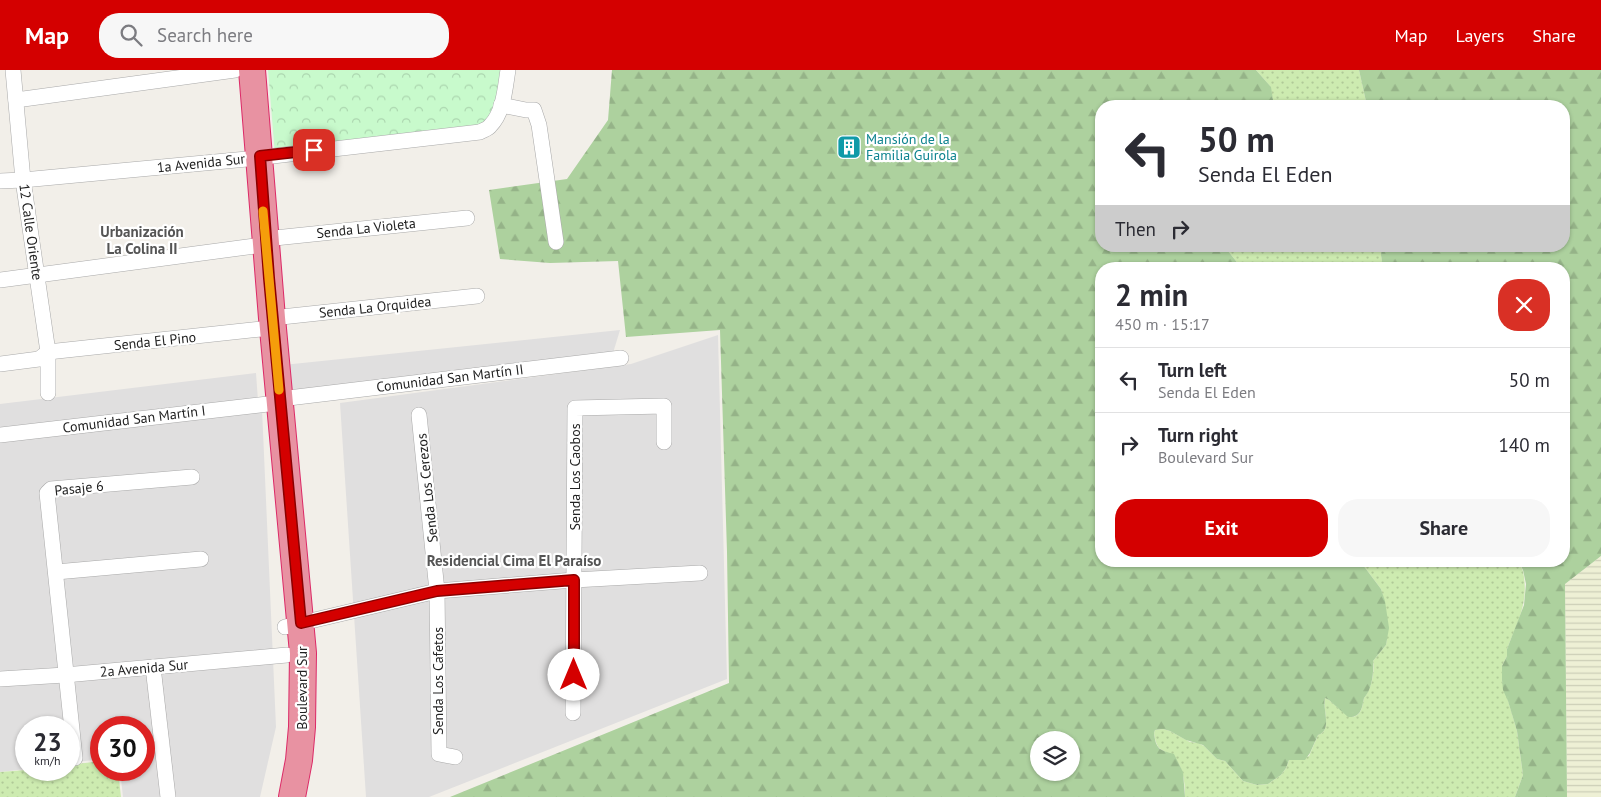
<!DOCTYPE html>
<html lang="en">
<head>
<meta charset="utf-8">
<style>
  :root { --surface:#fff; --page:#f7f7f7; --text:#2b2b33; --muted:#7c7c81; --line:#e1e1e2; --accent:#d40000 }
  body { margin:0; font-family:"PT Sans",sans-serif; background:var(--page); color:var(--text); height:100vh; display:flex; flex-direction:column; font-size:19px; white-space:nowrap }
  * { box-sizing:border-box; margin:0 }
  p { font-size:16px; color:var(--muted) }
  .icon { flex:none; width:28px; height:28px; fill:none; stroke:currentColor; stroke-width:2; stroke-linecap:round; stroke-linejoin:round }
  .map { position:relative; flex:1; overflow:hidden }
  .side { position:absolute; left:1095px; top:192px; width:475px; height:305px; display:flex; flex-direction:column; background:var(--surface); border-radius:20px; box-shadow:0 1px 4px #0004 }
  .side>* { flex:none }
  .banner { position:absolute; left:1095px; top:30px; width:475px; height:152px; border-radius:20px; box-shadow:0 1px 4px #0004; background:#fff; color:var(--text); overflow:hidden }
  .buttons { position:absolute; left:1030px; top:661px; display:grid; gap:10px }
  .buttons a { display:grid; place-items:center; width:50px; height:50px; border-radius:50%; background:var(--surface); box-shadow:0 1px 4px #0004; font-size:25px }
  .speed { position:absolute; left:15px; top:646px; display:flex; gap:10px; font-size:25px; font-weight:700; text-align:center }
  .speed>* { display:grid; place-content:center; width:65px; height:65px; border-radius:50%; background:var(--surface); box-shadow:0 1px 4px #0004; line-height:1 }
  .speed small { font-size:12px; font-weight:400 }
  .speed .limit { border:8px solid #d22; background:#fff; color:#111 }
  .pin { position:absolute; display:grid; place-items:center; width:42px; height:42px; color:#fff; margin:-21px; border-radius:10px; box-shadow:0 2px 8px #0006 }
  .me { position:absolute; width:55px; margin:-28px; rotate:0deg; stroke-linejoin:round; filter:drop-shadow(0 0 4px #0008) }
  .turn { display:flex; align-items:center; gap:18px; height:105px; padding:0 20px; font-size:22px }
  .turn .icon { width:65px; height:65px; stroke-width:2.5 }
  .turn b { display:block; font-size:35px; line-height:42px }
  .then { display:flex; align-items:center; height:48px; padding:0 20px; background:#0003; gap:10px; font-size:19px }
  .round { display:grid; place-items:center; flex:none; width:52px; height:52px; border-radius:20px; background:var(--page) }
  .overview { display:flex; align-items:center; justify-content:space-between; height:85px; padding:0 20px }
  h1 { font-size:30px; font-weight:800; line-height:38px }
  .button { display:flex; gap:10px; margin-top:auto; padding:10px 20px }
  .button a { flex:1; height:58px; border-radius:20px; background:var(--accent); color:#fff; font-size:20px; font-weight:800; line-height:58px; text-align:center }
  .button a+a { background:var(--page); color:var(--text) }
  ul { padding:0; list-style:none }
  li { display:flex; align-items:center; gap:15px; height:65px; padding:0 20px; border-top:1px solid var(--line) }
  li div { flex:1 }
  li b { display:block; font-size:19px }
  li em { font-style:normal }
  header { display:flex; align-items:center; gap:30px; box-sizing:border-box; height:70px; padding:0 25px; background:var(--accent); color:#fff }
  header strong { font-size:24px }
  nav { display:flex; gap:28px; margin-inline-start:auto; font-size:18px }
  .search { width:350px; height:45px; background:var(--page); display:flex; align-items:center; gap:12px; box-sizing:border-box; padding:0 18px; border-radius:20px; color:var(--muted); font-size:19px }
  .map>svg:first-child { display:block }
</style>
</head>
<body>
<header>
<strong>Map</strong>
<div class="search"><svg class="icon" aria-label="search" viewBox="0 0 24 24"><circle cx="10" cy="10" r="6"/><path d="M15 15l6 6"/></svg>Search here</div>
<nav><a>Map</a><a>Layers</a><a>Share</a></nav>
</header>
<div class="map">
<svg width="1601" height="727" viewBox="0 0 1601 727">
  <defs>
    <pattern id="farmland-rules" width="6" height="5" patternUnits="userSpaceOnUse" patternTransform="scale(1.25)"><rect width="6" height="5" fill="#eef0d5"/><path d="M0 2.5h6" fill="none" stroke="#ccceb7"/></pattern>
    <pattern id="grass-dots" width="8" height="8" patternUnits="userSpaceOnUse" patternTransform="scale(1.25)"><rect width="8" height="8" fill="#cdebb0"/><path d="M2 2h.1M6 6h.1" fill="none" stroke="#b0c997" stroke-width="1.8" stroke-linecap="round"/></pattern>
    <pattern id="forest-firs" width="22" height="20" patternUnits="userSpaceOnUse" patternTransform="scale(1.25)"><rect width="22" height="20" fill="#add19e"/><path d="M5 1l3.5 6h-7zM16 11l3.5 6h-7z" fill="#95b388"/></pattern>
    <pattern id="park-crowns" width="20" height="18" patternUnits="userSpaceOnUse" patternTransform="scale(1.25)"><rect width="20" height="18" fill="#c8facc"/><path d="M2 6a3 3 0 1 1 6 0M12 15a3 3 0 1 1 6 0" fill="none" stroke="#acd6af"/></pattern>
  </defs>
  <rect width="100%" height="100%" fill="#f2efe9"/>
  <g fill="#e0dfdf">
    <path d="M620,260l-7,23 -329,39 -1,-27z"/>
    <path d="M718,265l9,344 -298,118h-63l-26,-394 291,-39z"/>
    <path d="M256,303l2,28 4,8 14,318 -16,70h-137l-3,-27h24v-42h-43v31l-32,4v-35h-43v41l-26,3v-368z"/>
  </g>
  <path fill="url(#farmland-rules)" d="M1601,486v241h-34l-2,-213z"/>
  <g fill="url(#grass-dots)">
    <path d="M1256,0h103l8,36h-93l-4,-20z"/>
    <path d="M1224,176h158l-1,9 2,14h-143l-4,-8z"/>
    <path d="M1360,491h155c7,4 8,9 9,16 4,28 -7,46 -17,72v7l-5,10v14l15,51 6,44 -8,22h-330c0,-12 -1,-29 -10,-38 -11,-12 -18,-4 -21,-26l1,-3 8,-1 7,2 20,11 8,1 6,3 13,13 8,2 18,20 14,4 11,-1 13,-9 5,-7 3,-8h10l10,-4 9,-21c15,-5 4,-26 7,-37l4,2 20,17c12,1 13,-9 15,-19 7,-8 11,-26 9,-37l13,-16 2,-17 -4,-28 -3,-11z"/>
    <path d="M101,691v9h17l3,27h-121v-25l26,-2h43v-5z"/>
  </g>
  <g fill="url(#forest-firs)" fill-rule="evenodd">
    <path d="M612,0h644l15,17 3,19h-173v140h123l12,15 4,8h-139v292h259l21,28 4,12 4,27 -3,17 -13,16c1,11 -1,29 -9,37 -2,10 -3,20 -16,19l-19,-17 -4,-2c-3,11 8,32 -7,37l-8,18 -5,7h-16l-3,8 -5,7 -13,9 -11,1 -14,-4 -18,-20 -8,-2 -14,-14 -17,-5 -16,-9 -7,-2 -8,1 -1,3c2,17 6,17 20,21l9,18 2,25h-735l279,-114 -2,-131 -7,-222 -94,7 -8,-76 -68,2 -50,-4 -11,-69 78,-11 41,-59zM1039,670h32v32h-32z"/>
    <path d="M1359,0h242v486l-36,28 2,213h-52l8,-22 -6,-44 -9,-30 -5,-11 -1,-10v-14l5,-10v-7l17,-44 2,-21 -3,-14 -3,-6 -5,-3h49v-292h-181l-2,-14 1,-9h182v-140h-197z"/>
  </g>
  <path fill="url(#park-crowns)" d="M268,0h240l-11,45 -23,17 -199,23z"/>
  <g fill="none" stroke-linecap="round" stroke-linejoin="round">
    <g stroke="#a9a9a9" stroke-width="16">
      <g id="street">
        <path d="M13,0l10,110 25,172v41"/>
        <path d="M16,30l219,-30"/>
        <path d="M501,35l25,5h8l5,15 17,117"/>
        <path d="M0,111l23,-1 224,-21 233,-27c3,-2 8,-3 10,-6 14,-14 15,-38 18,-56"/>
        <path d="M265,169l202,-21"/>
        <path d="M0,210l255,-34"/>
        <path d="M272,248l205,-22"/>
        <path d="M0,294l39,-5 9,-7 213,-23"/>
        <path d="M280,329l341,-41"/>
        <path d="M419,345l18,176 2,163 16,3"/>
        <path d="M0,365l268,-31"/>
        <path d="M56,502l145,-13"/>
        <path d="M285,557l152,-36 137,-11 126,-7"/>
        <path d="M153,597l15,130"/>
        <path d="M0,609l65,-4 222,-20"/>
        <path d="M573,643l2,-305 89,-2v36"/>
        <path d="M75,688l-28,-265 4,-4 141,-12"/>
      </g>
    </g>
    <g stroke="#dc2a67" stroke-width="28">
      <path id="highway" d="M252,0l20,248 31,335 -1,74 -3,33 -7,37"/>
    </g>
    <use href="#street" stroke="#fff" stroke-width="15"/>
    <use href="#highway" stroke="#e892a2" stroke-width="26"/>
  </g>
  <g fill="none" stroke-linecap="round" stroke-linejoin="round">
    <g stroke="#8a0000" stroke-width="12">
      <path id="route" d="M314,80l-54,6 9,122 32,345 136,-32 137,-11v95"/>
    </g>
    <use href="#route" stroke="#d40000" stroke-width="9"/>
    <path stroke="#f59e0b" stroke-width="9" d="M263,141l16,179"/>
  </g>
  <defs>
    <g id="building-square" transform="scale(1.25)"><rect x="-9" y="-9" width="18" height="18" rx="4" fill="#0f9aa8" stroke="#fff"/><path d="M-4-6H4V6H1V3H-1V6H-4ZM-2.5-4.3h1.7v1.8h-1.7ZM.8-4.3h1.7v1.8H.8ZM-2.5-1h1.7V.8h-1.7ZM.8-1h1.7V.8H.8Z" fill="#fff"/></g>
  </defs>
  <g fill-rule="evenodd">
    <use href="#building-square" x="849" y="77"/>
  </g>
  <g text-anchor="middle" stroke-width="4.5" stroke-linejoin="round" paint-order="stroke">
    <g font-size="14" fill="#0d838f" stroke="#fff" text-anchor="start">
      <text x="866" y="74">Mansión de la<tspan x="866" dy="16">Familia Guirola</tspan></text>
    </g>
    <g font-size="14" fill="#222" stroke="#fff">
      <text transform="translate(201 93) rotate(-6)" y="5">1a Avenida Sur</text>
      <text transform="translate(366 158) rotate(-6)" y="5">Senda La Violeta</text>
      <text transform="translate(31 162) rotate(82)" y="5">12 Calle Oriente</text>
      <text transform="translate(375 237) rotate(-6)" y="5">Senda La Orquidea</text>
      <text transform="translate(155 271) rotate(-6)" y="5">Senda El Pino</text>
      <text transform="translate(450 308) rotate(-7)" y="5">Comunidad San Martín II</text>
      <text transform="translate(134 349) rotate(-7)" y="5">Comunidad San Martín I</text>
      <text transform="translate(575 407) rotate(-90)" y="5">Senda Los Caobos</text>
      <text transform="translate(79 418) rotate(-6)" y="5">Pasaje 6</text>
      <text transform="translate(427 418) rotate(-96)" y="5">Senda Los Cerezos</text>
      <text transform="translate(144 598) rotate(-5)" y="5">2a Avenida Sur</text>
      <text transform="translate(438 611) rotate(-90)" y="5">Senda Los Cafetos</text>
      <text transform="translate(302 618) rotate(-90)" y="5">Boulevard Sur</text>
    </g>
    <g font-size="15" font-weight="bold" fill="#555" stroke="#fff">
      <text x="142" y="167">Urbanización<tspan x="142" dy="17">La Colina II</tspan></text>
      <text x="514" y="496">Residencial Cima El Paraíso</text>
    </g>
  </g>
</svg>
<div class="buttons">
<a><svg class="icon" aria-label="layers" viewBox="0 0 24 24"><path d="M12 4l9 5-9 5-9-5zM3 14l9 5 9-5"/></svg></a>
</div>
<div class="speed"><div>23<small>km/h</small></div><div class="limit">30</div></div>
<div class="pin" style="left:314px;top:80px;background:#d93025"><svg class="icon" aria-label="arrive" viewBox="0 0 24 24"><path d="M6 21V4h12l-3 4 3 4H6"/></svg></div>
<svg class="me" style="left:574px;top:605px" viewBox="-20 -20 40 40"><circle r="19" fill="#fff"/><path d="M0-13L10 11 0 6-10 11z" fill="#d40000"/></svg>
<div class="banner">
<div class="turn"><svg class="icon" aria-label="left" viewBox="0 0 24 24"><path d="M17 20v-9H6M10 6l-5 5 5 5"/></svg><div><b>50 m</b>Senda El Eden</div></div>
<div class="then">Then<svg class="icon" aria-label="right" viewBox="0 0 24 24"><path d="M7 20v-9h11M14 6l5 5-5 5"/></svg></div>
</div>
<section class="side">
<div class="overview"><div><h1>2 min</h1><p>450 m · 15:17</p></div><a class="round" style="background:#d93025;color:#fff"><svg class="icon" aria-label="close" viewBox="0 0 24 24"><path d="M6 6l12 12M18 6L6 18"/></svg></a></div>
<ul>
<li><svg class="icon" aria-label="left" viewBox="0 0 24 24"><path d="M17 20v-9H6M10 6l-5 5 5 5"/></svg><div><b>Turn left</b><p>Senda El Eden</p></div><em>50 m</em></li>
<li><svg class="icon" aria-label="right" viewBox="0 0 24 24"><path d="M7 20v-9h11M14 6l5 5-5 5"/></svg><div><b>Turn right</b><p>Boulevard Sur</p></div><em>140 m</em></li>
</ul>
<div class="button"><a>Exit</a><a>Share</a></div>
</section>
</div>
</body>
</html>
